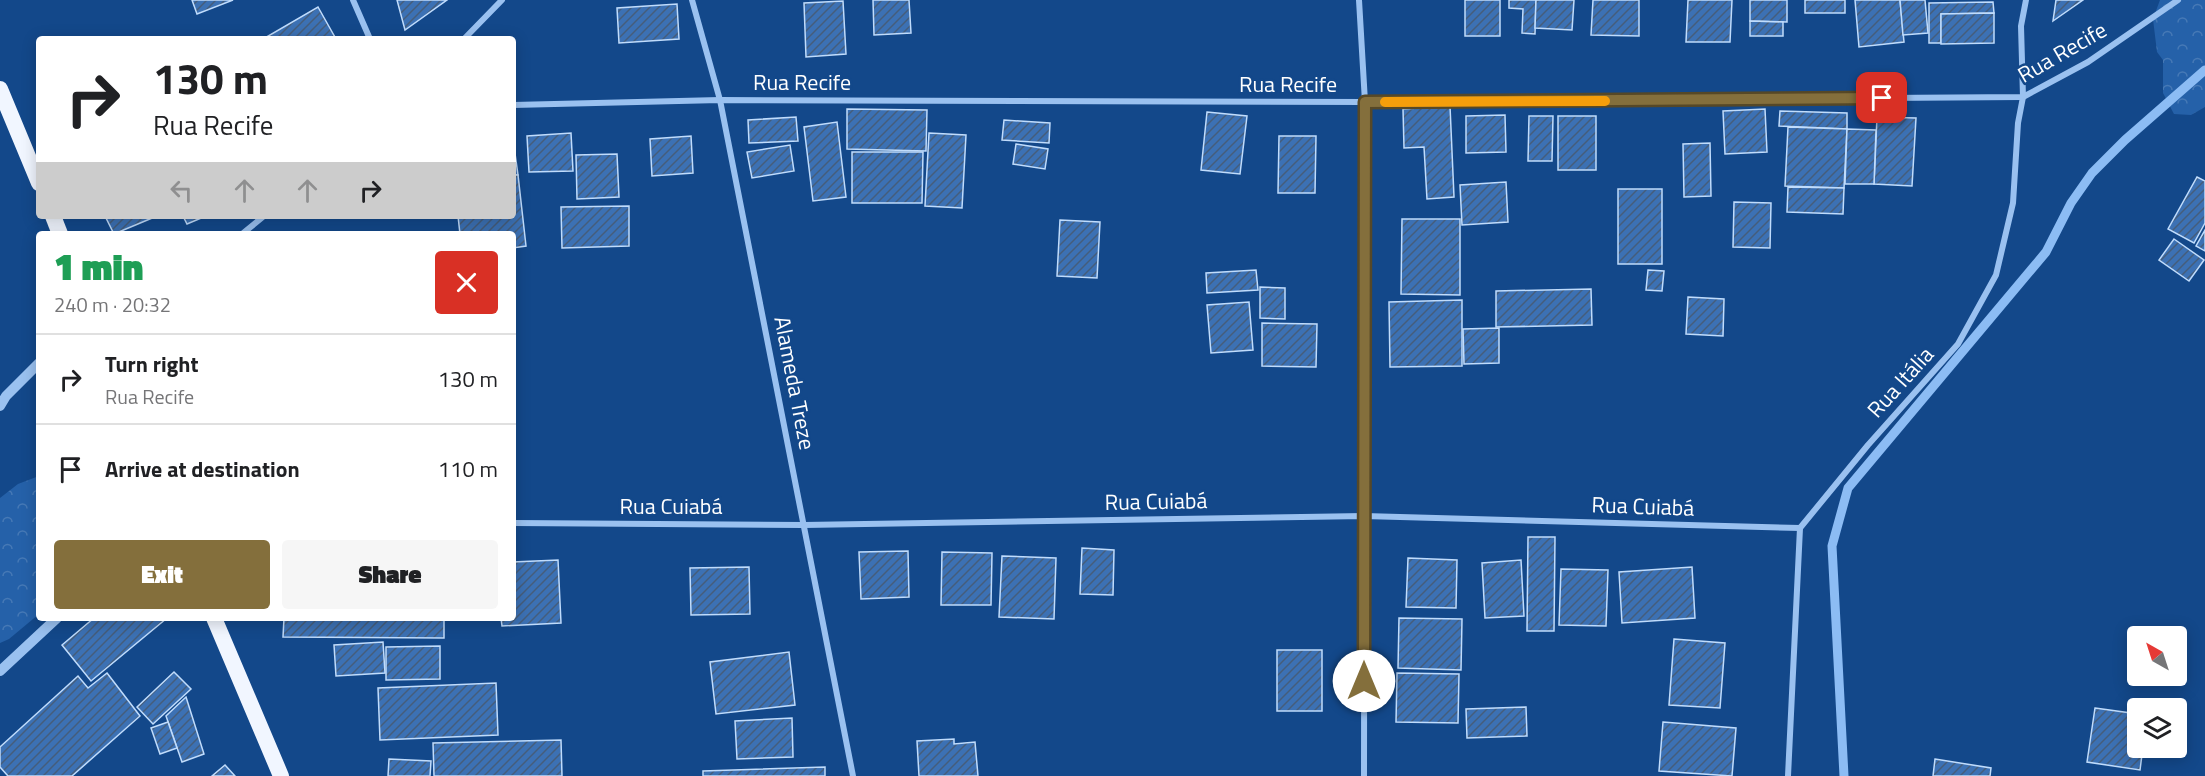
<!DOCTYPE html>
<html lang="en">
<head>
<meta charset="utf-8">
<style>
  :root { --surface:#fff; --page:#f6f6f6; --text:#202124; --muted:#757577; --line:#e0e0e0; --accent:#846f3c }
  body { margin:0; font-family:"Titillium Web",sans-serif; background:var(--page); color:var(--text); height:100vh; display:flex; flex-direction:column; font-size:22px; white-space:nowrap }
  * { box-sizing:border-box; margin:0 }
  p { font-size:20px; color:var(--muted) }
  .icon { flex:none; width:33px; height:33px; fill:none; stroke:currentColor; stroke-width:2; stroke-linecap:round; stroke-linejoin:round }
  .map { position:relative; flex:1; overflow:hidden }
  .drawer { position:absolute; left:36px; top:231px; width:480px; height:390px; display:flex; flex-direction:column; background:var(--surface); border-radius:6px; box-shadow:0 3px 15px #0003 }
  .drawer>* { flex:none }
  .guide { position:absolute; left:36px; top:36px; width:480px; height:183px; border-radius:6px; box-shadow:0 3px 15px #0003; background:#fff; color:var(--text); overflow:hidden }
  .needle { width:39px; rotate:321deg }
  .tools { position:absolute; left:2127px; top:626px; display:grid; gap:12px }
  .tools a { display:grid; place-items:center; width:60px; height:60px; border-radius:6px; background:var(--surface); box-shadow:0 3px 15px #0003; font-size:30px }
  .pin { position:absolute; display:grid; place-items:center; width:51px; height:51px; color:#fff; margin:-26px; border-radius:12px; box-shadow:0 3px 9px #0006 }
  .me { position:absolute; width:66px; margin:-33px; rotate:0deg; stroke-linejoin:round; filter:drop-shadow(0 0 4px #0008) }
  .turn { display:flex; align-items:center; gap:21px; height:126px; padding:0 18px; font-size:27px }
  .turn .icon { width:78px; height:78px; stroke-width:2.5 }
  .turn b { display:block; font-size:42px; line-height:51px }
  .lanes { display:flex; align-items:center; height:57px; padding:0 18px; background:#0003; justify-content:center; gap:30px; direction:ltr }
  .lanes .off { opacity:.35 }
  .round { display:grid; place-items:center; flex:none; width:63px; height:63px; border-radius:6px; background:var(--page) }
  .overview { display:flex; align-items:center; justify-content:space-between; height:102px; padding:0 18px }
  h1 { font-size:36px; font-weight:800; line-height:45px; color:#1e9e55 }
  .action { display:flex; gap:12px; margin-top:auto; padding:12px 18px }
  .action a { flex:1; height:69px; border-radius:6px; background:var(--accent); color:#fff; font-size:24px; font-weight:800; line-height:69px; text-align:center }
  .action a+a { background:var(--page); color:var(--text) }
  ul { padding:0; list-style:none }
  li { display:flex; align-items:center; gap:18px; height:90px; padding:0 18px; border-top:2px solid var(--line) }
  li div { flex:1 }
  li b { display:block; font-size:22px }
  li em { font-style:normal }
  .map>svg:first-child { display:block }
</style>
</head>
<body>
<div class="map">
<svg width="2205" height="776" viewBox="0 0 2205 776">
  <defs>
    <pattern id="forest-crowns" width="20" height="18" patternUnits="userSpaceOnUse" patternTransform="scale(1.5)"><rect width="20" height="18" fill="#2561a9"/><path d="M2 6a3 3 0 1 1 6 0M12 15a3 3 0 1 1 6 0" fill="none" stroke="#4679b6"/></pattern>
    <pattern id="building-hatch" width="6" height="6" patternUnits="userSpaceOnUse" patternTransform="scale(1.5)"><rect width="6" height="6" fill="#3c71b4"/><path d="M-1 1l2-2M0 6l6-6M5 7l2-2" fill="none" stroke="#455d7b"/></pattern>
  </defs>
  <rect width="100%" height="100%" fill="#13488a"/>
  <g fill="url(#forest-crowns)">
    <path d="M2160,0h45v107l-14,8 -17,-1 -11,-21v-33l-6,-8 -4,-33z"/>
    <path d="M39,476v138l-30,25 -9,4v-145l18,-14z"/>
  </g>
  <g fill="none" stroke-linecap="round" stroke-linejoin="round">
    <path stroke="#8cbcf4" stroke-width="9" d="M1844,776l-12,-230 16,-58 198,-236 25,-49 21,-30 33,-33 80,-70"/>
  </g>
  <g fill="url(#building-hatch)" stroke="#c0dcfc" stroke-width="1.5">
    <path d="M192,0h41l-36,14z"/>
    <path d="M397,0h50l-42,30z"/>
    <path d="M873,0h36l2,33 -37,2z"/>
    <rect x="1465" y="0" width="35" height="36"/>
    <path d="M1509,0h27l-1,34 -13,-1 1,-24 -14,-1z"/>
    <path d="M1536,0h38l-2,30 -37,-2z"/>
    <path d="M1593,0h46v36l-48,-1z"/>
    <path d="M1688,0h44l-2,42h-44z"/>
    <path d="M1750,0h37v22l-37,-1z"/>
    <rect x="1805" y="0" width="40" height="13"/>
    <path d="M1855,0h45l4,42 -45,5z"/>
    <path d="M1900,0h25l3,33 -25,2z"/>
    <path d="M2056,0h27l-30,21z"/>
    <path d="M843,1l3,53 -40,3 -2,-54z"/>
    <path d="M1993,2l1,11 -53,1v29h-12v-40z"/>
    <path d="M677,4l2,35 -60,4 -2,-35z"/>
    <path d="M318,7l18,32h-73z"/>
    <path d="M1994,13v30l-53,1v-30z"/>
    <path d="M1750,21l33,1v14h-33z"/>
    <path d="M1450,106l4,91 -27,2 -3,-52 -20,1 -1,-39z"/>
    <path d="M847,109l80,1 -1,41 -79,-2z"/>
    <path d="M1765,109l2,43 -42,2 -2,-43z"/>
    <path d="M1780,111l67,2v16l-68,-3z"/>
    <path d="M1207,112l40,4 -7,58 -39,-4z"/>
    <path d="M1505,115l1,37 -40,1v-37z"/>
    <path d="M1529,116h24l-1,45h-24z"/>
    <rect x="1558" y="116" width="38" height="54"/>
    <path d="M796,117l2,24 -49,2 -1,-23z"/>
    <path d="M1877,117l39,1 -4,68 -38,-2z"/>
    <path d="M1004,120l46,3 -1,20 -47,-3z"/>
    <path d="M837,122l9,75 -33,4 -9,-74z"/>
    <path d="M1788,127l59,2 -3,59 -59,-2z"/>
    <path d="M1847,129l29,1 -2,54h-29z"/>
    <path d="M571,133l2,38 -44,1 -2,-36z"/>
    <path d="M929,133l37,2 -4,73 -37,-2z"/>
    <path d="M691,136l2,37 -41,3 -2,-37z"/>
    <path d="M1279,136h37l-1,57h-37z"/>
    <path d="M513,139l5,36h-5z"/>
    <path d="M1710,143l1,53 -27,1 -1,-53z"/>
    <path d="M1016,144l32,5 -3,20 -32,-5z"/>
    <path d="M790,145l4,26 -42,7 -5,-26z"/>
    <path d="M852,152h71l-1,51h-70z"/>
    <path d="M617,154l2,43 -42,2 -1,-44z"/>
    <path d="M513,175h5l8,71 -13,2v-14h-53l-2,-18h55z"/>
    <path d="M2197,177l8,4v42l-11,20 -26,-14z"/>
    <path d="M1506,182l2,40 -46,3 -2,-40z"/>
    <path d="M1788,187l56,1 -1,26 -56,-2z"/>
    <rect x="1618" y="189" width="44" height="75"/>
    <path d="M1734,202l37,1 -1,45 -37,-1z"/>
    <path d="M629,206v40l-67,2 -1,-41z"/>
    <path d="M105,216h52l-43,18z"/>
    <path d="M183,216h23l-19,8z"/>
    <path d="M1402,219h58v76l-59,-1z"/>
    <path d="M1060,220l40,2 -3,56 -40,-2z"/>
    <path d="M2205,230v21l-9,-5z"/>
    <path d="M2174,239l30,21 -15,21 -30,-21z"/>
    <path d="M1256,270l2,20 -51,3 -1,-20z"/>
    <path d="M1648,270l16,1 -2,20 -16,-1z"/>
    <path d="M1260,287l25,1v31l-25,-1z"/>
    <path d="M1591,289l1,36 -96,2v-36z"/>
    <path d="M1688,297l36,2 -1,37 -37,-2z"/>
    <path d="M1462,300v66l-72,1 -1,-65z"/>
    <path d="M1249,302l4,48 -42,3 -4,-48z"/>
    <path d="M1262,323l55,1 -1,43 -54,-1z"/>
    <path d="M1499,328v35l-35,1 -1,-35z"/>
    <path d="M1528,537h27l-1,94h-27z"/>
    <path d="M1082,548l32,2 -1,45 -33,-1z"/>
    <path d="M908,551l1,46 -48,2 -2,-47z"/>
    <path d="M942,552l50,1 -1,52h-50z"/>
    <path d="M1002,556l54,2 -2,61 -55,-2z"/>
    <path d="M1408,558l49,2 -1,48 -50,-1z"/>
    <path d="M558,560l3,63 -59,3 -1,-8h12v-56z"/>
    <path d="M1521,560l3,56 -39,2 -3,-55z"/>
    <path d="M749,567l1,47 -59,1 -1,-47z"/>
    <path d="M1692,567l3,51 -73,5 -3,-51z"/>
    <path d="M1561,569l47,1 -2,56 -47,-1z"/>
    <path d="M94,618h73l-76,63 -29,-36z"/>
    <path d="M284,618h160v20l-161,-1z"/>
    <path d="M1399,618l63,1 -1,51 -63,-2z"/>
    <path d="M1674,639l51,4 -5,65 -51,-3z"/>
    <path d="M383,642l2,31 -49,3 -2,-31z"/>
    <path d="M440,646v33l-54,1v-33z"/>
    <rect x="1277" y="650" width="45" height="61"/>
    <path d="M789,652l6,53 -79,9 -6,-52z"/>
    <path d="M174,672l17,17 -38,35 -16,-17z"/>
    <path d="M107,673l33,43 -68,60h-64l-8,-9v-20l78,-71 10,12z"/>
    <path d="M1397,673l62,1 -1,49 -62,-1z"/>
    <path d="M496,683l2,52 -118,5 -2,-52z"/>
    <path d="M186,697l18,57 -22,8 -16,-46z"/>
    <path d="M1526,707l1,29 -60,2 -1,-29z"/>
    <path d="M2095,708l43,6v33h5l-3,23 -53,-8z"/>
    <path d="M792,718l1,39 -56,2 -2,-38z"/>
    <path d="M168,722l9,26 -17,6 -9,-26z"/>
    <path d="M1663,722l73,6 -4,48 -73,-5z"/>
    <path d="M954,739v5l21,-2 3,34h-59l-2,-35z"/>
    <path d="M561,740l1,36h-128l-1,-33z"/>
    <path d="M389,759l42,2 -1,15h-42z"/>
    <path d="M1935,759l56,9 -1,8h-57z"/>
    <path d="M225,765l10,11h-23z"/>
    <path d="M825,767v9h-122v-5z"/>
  </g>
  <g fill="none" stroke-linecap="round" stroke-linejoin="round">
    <g stroke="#9ac1f0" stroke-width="6">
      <path d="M353,0l17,39"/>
      <path d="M692,0l28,100 133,676"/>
      <path d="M1359,0l6,102 -1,674"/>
      <path d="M464,39l38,-39"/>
      <path d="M513,105l207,-5 645,2 658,-5 65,-35 90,-62"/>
      <path d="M242,234l22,-18"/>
      <path d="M513,523l291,2 560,-9 436,12"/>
      <path d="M1788,776l12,-248 68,-83 90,-101 38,-69 17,-72 5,-80 5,-26 -2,-71 5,-26"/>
    </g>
    <g stroke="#9ac1f0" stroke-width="10">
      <path d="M0,406l6,-10 33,-33"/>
      <path d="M0,671l57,-53"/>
    </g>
    <g stroke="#f1f6ff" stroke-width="16">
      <path d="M0,89l39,94"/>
      <path d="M53,216l7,18"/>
      <path d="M214,618l67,158"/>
    </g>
  </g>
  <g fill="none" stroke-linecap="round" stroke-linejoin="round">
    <g stroke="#564827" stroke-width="15">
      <path id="route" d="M1364,681l1,-579 517,-4"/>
    </g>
    <use href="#route" stroke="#846f3c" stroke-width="10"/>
    <path stroke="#f59e0b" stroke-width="10" d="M1385,102l220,-1"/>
  </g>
  <g text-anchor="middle" stroke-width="5" stroke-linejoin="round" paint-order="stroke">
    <g font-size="22" fill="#fff" stroke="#13488a">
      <text transform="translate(2062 52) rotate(-30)" y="8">Rua Recife</text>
      <text x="802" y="90">Rua Recife</text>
      <text x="1288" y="92">Rua Recife</text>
      <text transform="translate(1900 382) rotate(-48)" y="8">Rua Itália</text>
      <text transform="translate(795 383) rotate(79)" y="8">Alameda Treze</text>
      <text transform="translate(1156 501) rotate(-1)" y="8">Rua Cuiabá</text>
      <text x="671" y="514">Rua Cuiabá</text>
      <text transform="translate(1643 506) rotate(2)" y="8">Rua Cuiabá</text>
    </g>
  </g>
</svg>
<div class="tools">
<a><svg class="needle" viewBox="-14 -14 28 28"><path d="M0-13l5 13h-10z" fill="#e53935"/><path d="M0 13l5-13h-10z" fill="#757577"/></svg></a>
<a><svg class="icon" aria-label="layers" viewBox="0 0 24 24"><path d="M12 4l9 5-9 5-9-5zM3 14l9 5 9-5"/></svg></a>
</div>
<div class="pin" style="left:1882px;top:98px;background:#d93025"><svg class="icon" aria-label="arrive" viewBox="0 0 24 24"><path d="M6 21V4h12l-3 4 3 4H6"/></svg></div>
<svg class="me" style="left:1364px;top:681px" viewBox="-20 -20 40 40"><circle r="19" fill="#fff"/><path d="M0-13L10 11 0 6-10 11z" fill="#846f3c"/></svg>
<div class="guide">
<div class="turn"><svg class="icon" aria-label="right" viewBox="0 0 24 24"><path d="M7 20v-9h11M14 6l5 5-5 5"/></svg><div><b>130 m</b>Rua Recife</div></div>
<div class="lanes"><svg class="icon off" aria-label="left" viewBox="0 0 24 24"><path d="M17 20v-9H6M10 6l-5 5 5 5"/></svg><svg class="icon off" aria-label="ahead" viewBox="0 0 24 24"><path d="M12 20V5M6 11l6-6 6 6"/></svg><svg class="icon off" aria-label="ahead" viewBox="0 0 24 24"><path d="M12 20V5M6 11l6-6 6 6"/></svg><svg class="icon" aria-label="right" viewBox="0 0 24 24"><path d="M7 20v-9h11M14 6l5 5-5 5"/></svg></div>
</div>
<section class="drawer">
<div class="overview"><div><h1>1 min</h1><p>240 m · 20:32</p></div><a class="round" style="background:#d93025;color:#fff"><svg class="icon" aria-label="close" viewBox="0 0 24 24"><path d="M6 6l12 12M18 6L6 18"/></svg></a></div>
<ul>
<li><svg class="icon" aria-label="right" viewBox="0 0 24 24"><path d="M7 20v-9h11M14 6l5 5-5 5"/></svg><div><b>Turn right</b><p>Rua Recife</p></div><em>130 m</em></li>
<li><svg class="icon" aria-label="arrive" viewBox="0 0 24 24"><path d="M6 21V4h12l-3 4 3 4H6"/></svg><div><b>Arrive at destination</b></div><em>110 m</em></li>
</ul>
<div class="action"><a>Exit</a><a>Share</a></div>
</section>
</div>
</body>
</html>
